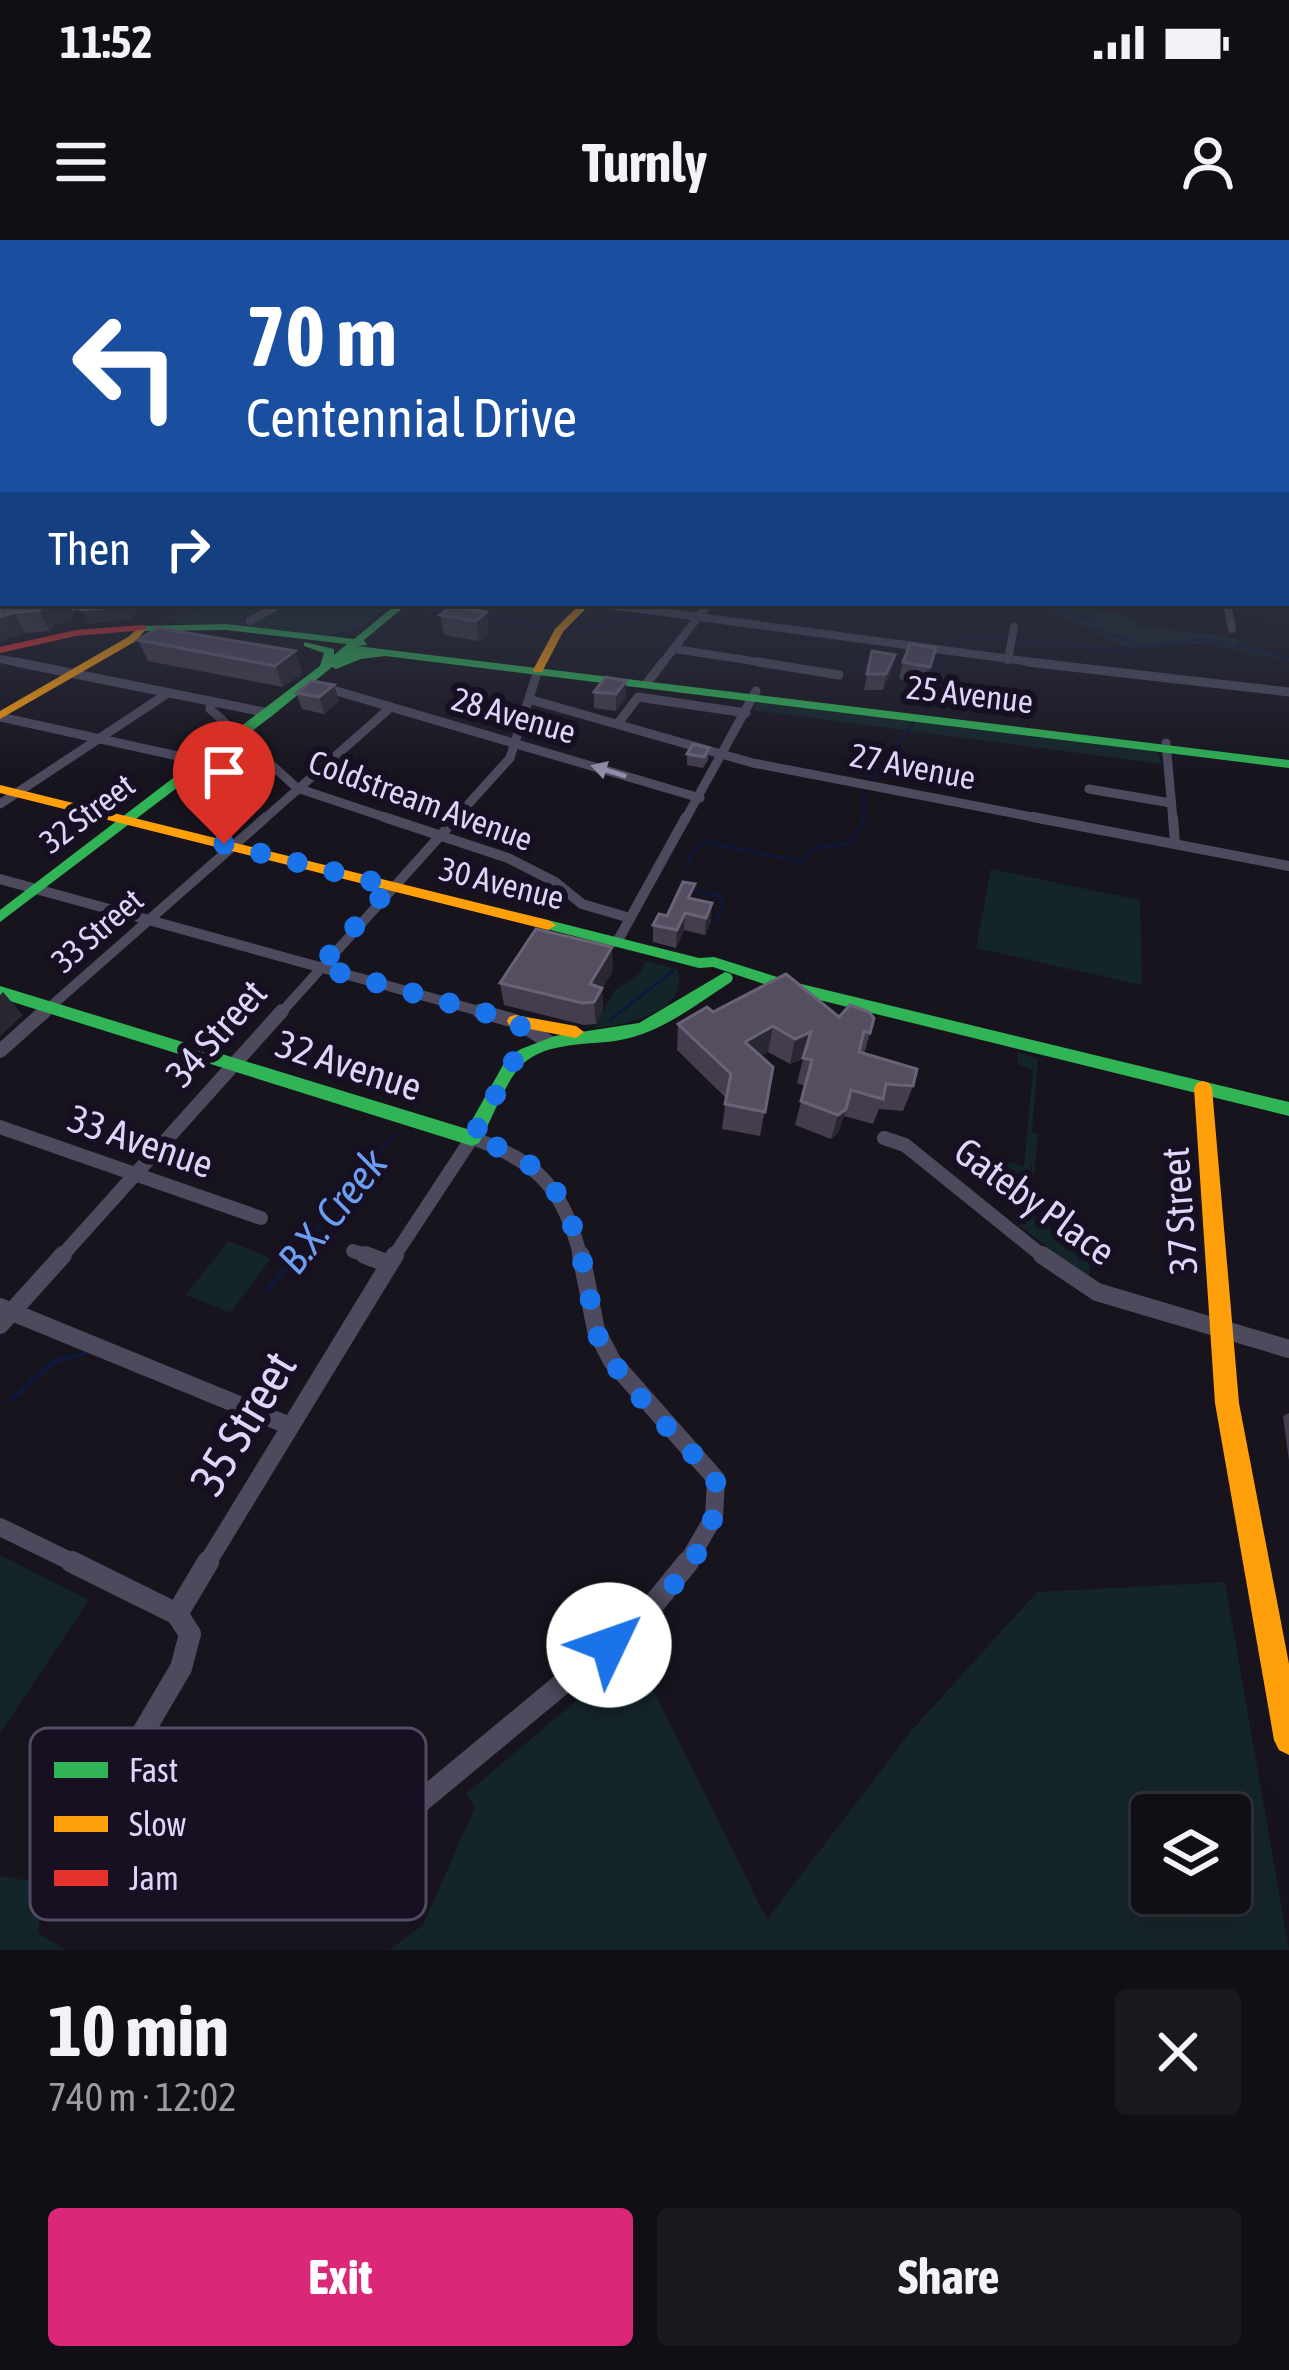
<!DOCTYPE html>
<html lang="en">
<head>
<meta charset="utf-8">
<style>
  :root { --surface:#110f16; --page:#1a181f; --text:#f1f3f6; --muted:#9c9ca1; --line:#302f35; --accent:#db2777 }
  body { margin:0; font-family:"Asap Condensed",sans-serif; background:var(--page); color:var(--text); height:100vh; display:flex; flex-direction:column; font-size:45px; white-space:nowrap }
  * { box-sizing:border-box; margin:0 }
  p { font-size:39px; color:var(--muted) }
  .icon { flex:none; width:66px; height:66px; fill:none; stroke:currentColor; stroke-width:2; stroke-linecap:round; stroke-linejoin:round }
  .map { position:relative; height:1710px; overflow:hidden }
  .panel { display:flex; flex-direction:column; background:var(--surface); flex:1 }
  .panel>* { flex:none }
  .banner { position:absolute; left:0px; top:0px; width:1290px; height:366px; box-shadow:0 12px 48px #0002,0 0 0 3px var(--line); background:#1a4fa0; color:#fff; overflow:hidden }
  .tools { position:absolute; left:1131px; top:1554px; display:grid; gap:24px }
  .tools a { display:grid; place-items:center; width:120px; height:120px; border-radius:12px; background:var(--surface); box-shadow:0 12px 48px #0002,0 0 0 3px var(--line); font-size:60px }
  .pin { position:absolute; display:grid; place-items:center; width:102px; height:102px; color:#fff; margin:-123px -51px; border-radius:50% 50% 50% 0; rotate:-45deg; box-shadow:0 0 12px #0007 }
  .pin .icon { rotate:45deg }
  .me { position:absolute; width:132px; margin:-66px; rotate:48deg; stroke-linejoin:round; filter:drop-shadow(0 0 9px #0008) }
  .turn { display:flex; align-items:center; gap:42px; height:252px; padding:0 48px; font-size:54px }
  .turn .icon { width:156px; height:156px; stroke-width:2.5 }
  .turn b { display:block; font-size:84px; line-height:102px }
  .then { display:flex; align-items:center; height:114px; padding:0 48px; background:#0003; gap:24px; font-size:45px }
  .round { display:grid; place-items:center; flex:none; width:126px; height:126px; border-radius:12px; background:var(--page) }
  .head { display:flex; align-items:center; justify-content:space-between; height:204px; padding:0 48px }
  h1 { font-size:72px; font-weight:700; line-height:90px }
  .cta { display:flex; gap:24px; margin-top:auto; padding:24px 48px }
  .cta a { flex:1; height:138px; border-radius:12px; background:var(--accent); color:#fff; font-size:48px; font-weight:700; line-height:138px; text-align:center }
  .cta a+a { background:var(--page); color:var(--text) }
  .status { display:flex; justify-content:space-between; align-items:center; height:84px; padding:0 60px; background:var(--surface); direction:ltr }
  .status svg { height:33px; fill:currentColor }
  header { display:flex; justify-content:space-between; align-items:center; height:156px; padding:0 48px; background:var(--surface); font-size:54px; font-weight:700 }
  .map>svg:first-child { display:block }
</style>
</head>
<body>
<div class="status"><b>11:52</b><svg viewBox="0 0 49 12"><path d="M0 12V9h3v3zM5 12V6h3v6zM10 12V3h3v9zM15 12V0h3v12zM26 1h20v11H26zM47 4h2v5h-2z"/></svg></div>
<header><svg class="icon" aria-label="menu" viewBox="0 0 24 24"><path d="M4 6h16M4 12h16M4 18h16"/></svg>Turnly<svg class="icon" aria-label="person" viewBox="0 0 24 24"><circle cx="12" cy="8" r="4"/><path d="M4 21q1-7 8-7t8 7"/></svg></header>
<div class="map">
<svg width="1289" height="1710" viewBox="0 0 1289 1710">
  <rect width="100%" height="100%" fill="#17141e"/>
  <g fill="#142529" fill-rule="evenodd">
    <path d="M238,363h158l-38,26 -32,7 -155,-14 -9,-6 30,-1 5,-9z"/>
    <path d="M1036,363h37l51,13 13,10 99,12 3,8 50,11v4l-82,-18 -77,5z"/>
    <path d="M765,462l385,49 8,2 4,11 -409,-54 3,-6z"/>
    <path d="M991,629l149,31 2,85 -166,-37z"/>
    <path d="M646,721l31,8c15,43 -54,57 -83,59l21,-38 24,-16z"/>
    <path d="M1018,813l20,6 -6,73 6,3 -8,74c7,15 33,28 50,28l3,-12 8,2 -2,51 -76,-57 9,-8h8l2,-53 -6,27 -17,-5v-7l-33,-10 2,-11 46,12 9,-97 -16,-5z"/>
    <path d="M228,1001l43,17 -41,55 -44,-18z"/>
    <path d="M0,1315l89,45 -89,133z"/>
    <path d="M1225,1342l64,368h-900l34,-25 52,-118 -9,-13 163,-138 22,29 116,235 143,-188 127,-140zM1230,1575v78h-78v-78z"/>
    <path d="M0,1636l42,7 -4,50 28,17h-66z"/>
  </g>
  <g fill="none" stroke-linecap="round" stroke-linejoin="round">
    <g stroke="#0f173a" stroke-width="3">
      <path d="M1036,363l58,17v9l51,17 60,-7 84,19"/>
      <path d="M662,368l11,-5"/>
      <path d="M418,369l28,2"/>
      <path d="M485,375l67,13"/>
      <path d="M573,390l75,-16"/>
      <path d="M1019,400l112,12 12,-5"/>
      <path d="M951,407l11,-9h43"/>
      <path d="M872,539l49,-67 26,-58"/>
      <path d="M687,628l3,-12 15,-14 97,20 10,-13 38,-6 14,-22v-28"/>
      <path d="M694,650l26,6 4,10 -10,18"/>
      <path d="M610,780l64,-50"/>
      <path d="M296,1018l18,-20 19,-38 64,-67"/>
    </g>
    <g stroke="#0f173a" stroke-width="4.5">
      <path d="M267,1050l31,-35"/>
      <path d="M11,1160l42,-38 32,-9"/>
    </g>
    <g stroke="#4d4a5e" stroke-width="8">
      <path d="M595,363l459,62"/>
      <path d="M1227,363l5,26"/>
      <path d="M53,370l47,-7"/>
      <path d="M250,381l23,-13"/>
      <path d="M675,409l103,16"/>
      <path d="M0,419l31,6"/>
      <path d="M1008,420l6,-33"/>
      <path d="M661,425l48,-62"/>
    </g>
    <g stroke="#4d4a5e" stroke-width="9">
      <path d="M16,422l253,51"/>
      <path d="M759,422l80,13"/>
      <path d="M1028,422l261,30"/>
      <path d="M647,443l16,-21"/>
      <path d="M323,447l377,111"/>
      <path d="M532,460l221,63 295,57"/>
      <path d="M211,462l-1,7 87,79 96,32"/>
      <path d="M0,477l205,45"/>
      <path d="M619,482l19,-25 108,16"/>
      <path d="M1166,503l7,77"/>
      <path d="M1089,549l82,14"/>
      <path d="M0,564l168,-111"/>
      <path d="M263,580l128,-113"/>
      <path d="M454,580l56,-62 28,-88"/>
      <path d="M685,580l71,-129"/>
    </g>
    <g stroke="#4d4a5e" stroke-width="10">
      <path d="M384,577l124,41 47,24 27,22 48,14"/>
      <path d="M1033,577l256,49"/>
      <path d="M1173,577l2,27"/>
      <path d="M0,639l490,135"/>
      <path d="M617,702l69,-125"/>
      <path d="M42,774l224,-197"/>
      <path d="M280,774l177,-197"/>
    </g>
    <g stroke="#4d4a5e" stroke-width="14">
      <path d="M479,771l36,10 34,21"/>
      <path d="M0,811l45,-40"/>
      <path d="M0,887l261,91"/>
      <path d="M884,898l21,7 140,113"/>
      <path d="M353,1011l20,7"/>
      <path d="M60,1018l222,-247"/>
      <path d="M393,1018l79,-120c68,24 91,51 109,120"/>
    </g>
    <g stroke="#4d4a5e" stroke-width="18">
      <path d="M365,1015l24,9"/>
      <path d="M581,1015l15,75 16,31 104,118 -2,38 -28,48"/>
      <path d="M1042,1015l55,37 192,57"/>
      <path d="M0,1067l290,119"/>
      <path d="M0,1085l63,-70"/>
      <path d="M0,1287l78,38"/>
      <path d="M206,1325l189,-310"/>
    </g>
    <g stroke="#4d4a5e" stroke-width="22">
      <path d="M72,1322l105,52"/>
      <path d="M177,1374l31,-52"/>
      <path d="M118,1534l197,109 24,-14 305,-253 44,-54"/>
      <path d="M66,1623l115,-195 9,-34 -13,-20"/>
    </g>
    <g fill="#30b455" fill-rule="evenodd">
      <rect x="1287" y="357" width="2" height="6"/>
      <path d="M398,363h11l-45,37 3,5 -10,1 932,114v8l-904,-112 -24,3 -25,10 -4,-2 -59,48 -273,207v-12l320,-244 4,-13 -20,-7v-4l30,7v6l13,-11 -121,-14 -84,1 -5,-3 2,-2 87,-2 128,15z"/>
      <path d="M548,680l151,38 15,-1 79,25 496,120v14l-498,-123 -78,-26 -14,1 -156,-40 -3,-3z"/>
      <path d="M725,732l6,2 2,4 -2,4c-38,24 -70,52 -116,59 -30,4 -75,1 -97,28 -15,19 -27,52 -39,74l-7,3 -472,-148v-12l467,143 40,-71 14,-9 34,-13 84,-13z"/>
    </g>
    <g fill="#ff9f0a" fill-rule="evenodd">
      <rect x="0" y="301" width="3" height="6"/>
      <path d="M3,318v6l-3,1v-6z"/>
      <path d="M581,363h10l-28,29 -21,40h-8l-1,-2 22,-41z"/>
      <path d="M142,385l5,3 -11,13 -136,78v-8l128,-74z"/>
      <path d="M0,545l548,135 8,5 -8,5 -548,-137z"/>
      <path d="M515,775l61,11 8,6 -8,6 -67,-13 -2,-4 2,-4z"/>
      <path d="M1203,841l6,2 3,5 27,315 50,261v91l-10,-5 -5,-10 -59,-337 -21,-315 3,-5z"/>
    </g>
    <path fill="#e5322d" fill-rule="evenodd" d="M142,385l5,3 -2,2 -69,6 -76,17v-6l76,-17z"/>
  </g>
  <g fill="#433d4d">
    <path d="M0,363h68l6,12 -4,7 -15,2 -5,7 -24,2z"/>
    <path d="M214,363h24l-1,2 -22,1z"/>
    <path d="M486,372l3,21 -10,8 -35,-6 -4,-20z"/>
    <path d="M138,400l157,11 7,22 -19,14 -135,-26z"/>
    <path d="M936,408l-11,35 -26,-4 4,-17z"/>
    <path d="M872,411l23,4 -4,16 -8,19h-19z"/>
    <path d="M626,441v17l-10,13 -22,-3v-16z"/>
    <path d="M334,445l5,16 -15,13 -22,-5 -6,-16z"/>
    <path d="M709,508l-1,12 -5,8 -16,-3v-11z"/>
    <path d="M694,659l17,22 -6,14 -21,-5 -8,18 -23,-6v-17z"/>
    <path d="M613,730l-11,19 1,21 -7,14 -12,1 -80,-20 -4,-22z"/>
    <path d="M713,772l126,5 31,16 -6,21 49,32 -10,25 -24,-2 -6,15 -29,-8 -6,17 -7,6 -36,-14 10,-39 -8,-3 6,-24 -13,5 -22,-12 -7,4 12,11 -13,69 -38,-7 4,-31 -49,-48 1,-26z"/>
    <path d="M1289,1173v48l-6,-45z"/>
  </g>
  <g fill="#2a2632">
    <path d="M44,363h24l6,12 -4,7 -15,2 -5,7 -12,-20z"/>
    <path d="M128,363h6l3,7 -4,9 -44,5 -7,-14z"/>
    <path d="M14,372l12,21 -26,9v-25z"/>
    <path d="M486,372l3,21 -10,8 -3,-20z"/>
    <path d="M295,411l7,22 -19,14 -8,-21z"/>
    <path d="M895,415l-4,16 -8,19 3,-16z"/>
    <path d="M626,441v17l-10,13v-17z"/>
    <path d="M334,445l5,16 -15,13 -5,-17z"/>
    <path d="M712,663l-1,18 -6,14 1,-17z"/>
    <path d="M685,673l-1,17 -8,18 1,-18z"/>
    <path d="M612,707l1,23 -11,19 1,21 -7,14 -2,-22 -4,-18z"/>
    <path d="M3,752l20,23 -23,21v-41z"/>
    <path d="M773,786l-5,26 -26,15 3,-25z"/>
    <path d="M811,792l-6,26 -15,6 5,-25z"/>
    <path d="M846,869l-8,24 -7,6 7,-24z"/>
  </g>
  <g fill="#544e60" stroke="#696378" stroke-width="3">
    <path d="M0,363h46l-8,8 -24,1 -14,5z"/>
    <path d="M87,363h41l-1,2 -45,5z"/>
    <path d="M451,366l35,6 -10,9 -36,-6z"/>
    <path d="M158,388l137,23 -20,15 -137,-26z"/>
    <path d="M910,404l26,4 -6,19 -27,-5z"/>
    <path d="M872,411l23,4 -9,19h-19z"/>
    <path d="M606,437l20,4 -10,13 -22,-2z"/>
    <path d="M312,441l22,4 -15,12 -23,-4z"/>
    <path d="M693,504l16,4 -5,9 -17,-3z"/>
    <path d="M683,642l12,2 -7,14 24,5 -6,15 -21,-5 -8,17 -24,-5 6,-11 8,2z"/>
    <path d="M536,689l76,18 -22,37 12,4 -8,14 -12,1 -82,-20z"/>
    <path d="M786,734l53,43 11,-12 19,7 5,6 -4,15 -6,-2 -5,21 58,17 -4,17 -27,-2 -3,15 -32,-9 -5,19 -8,6 -37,-14 11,-41 -9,-2 8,-26 -16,7 -22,-13 -28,16 28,25 -8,45 -40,-8 6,-30 -53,-50 29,-17 6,5z"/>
  </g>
  <defs><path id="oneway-solid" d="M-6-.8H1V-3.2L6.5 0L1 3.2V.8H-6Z" transform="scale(3)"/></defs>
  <use fill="#968fac" href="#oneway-solid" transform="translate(609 531) rotate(-163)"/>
  <linearGradient id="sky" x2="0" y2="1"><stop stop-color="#0d0b10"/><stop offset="0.56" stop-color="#363a4c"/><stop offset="1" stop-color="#363a4c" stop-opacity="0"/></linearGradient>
  <rect width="1289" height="540" fill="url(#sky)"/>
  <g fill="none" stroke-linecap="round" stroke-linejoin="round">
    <path stroke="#1a73e8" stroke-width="21" stroke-dasharray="0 37.8" d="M224,604l167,42 -72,81 196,54 8,8 -10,34 -41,75c86,26 100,69 116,150 4,18 5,39 13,55 28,50 77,93 115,136 -1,12 1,27 -3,39 -14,50 -65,95 -104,127"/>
  </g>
  <g text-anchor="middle" stroke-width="12" stroke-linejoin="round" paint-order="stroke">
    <g font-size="33" fill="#dfd4fb" stroke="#161022">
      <text transform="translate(970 454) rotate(7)" y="12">25 Avenue</text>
      <text transform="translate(514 475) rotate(16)" y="12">28 Avenue</text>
      <text transform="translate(913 526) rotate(11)" y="12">27 Avenue</text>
      <text transform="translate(421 560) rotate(20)" y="12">Coldstream Avenue</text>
      <text transform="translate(87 573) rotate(-37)" y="12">32 Street</text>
      <text transform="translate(502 643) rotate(14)" y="12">30 Avenue</text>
      <text transform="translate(97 690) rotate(-41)" y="12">33 Street</text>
    </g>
    <g font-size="39" fill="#dfd4fb" stroke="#161022">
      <text transform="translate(216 793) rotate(-48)" y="14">34 Street</text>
      <text transform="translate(349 825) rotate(18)" y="14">32 Avenue</text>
      <text transform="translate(141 901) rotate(19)" y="14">33 Avenue</text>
      <text transform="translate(1035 961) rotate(36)" y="14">Gateby Place</text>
      <text transform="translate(1179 971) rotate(-94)" y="14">37 Street</text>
    </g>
    <g font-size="42" font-style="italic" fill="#6c9ef2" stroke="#161022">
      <text transform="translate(332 971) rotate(-51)" y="15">B.X. Creek</text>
    </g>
    <g font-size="48" fill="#dfd4fb" stroke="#161022">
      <text transform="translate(243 1183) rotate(-59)" y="17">35 Street</text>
    </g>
  </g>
  <rect x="30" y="1488" width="396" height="192" rx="18" fill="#161022" stroke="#524b63" stroke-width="3"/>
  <rect x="54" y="1522" width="54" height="16" fill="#30b455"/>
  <rect x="54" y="1576" width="54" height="16" fill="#ff9f0a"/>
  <rect x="54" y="1630" width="54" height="16" fill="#e5322d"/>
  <g font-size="33" fill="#dfd4fb">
    <text x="129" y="1542">Fast</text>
    <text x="129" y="1596">Slow</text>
    <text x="129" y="1650">Jam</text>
  </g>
</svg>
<div class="tools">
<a><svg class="icon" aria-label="layers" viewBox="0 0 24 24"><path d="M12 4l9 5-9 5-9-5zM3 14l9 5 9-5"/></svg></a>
</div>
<div class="pin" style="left:224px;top:604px;background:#d93025"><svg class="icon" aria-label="arrive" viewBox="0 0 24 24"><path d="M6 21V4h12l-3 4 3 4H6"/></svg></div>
<svg class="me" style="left:609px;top:1405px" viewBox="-20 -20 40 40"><circle r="19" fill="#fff"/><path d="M0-13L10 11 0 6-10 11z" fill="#1a73e8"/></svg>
<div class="banner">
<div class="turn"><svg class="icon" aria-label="left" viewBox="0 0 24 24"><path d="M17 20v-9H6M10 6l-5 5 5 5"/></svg><div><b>70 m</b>Centennial Drive</div></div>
<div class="then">Then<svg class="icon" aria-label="right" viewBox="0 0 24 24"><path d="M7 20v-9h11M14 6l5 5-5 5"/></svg></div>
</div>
</div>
<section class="panel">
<div class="head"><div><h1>10 min</h1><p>740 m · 12:02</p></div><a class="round"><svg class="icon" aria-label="close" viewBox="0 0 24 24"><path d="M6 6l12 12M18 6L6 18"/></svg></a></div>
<div class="cta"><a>Exit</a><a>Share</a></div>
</section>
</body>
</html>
